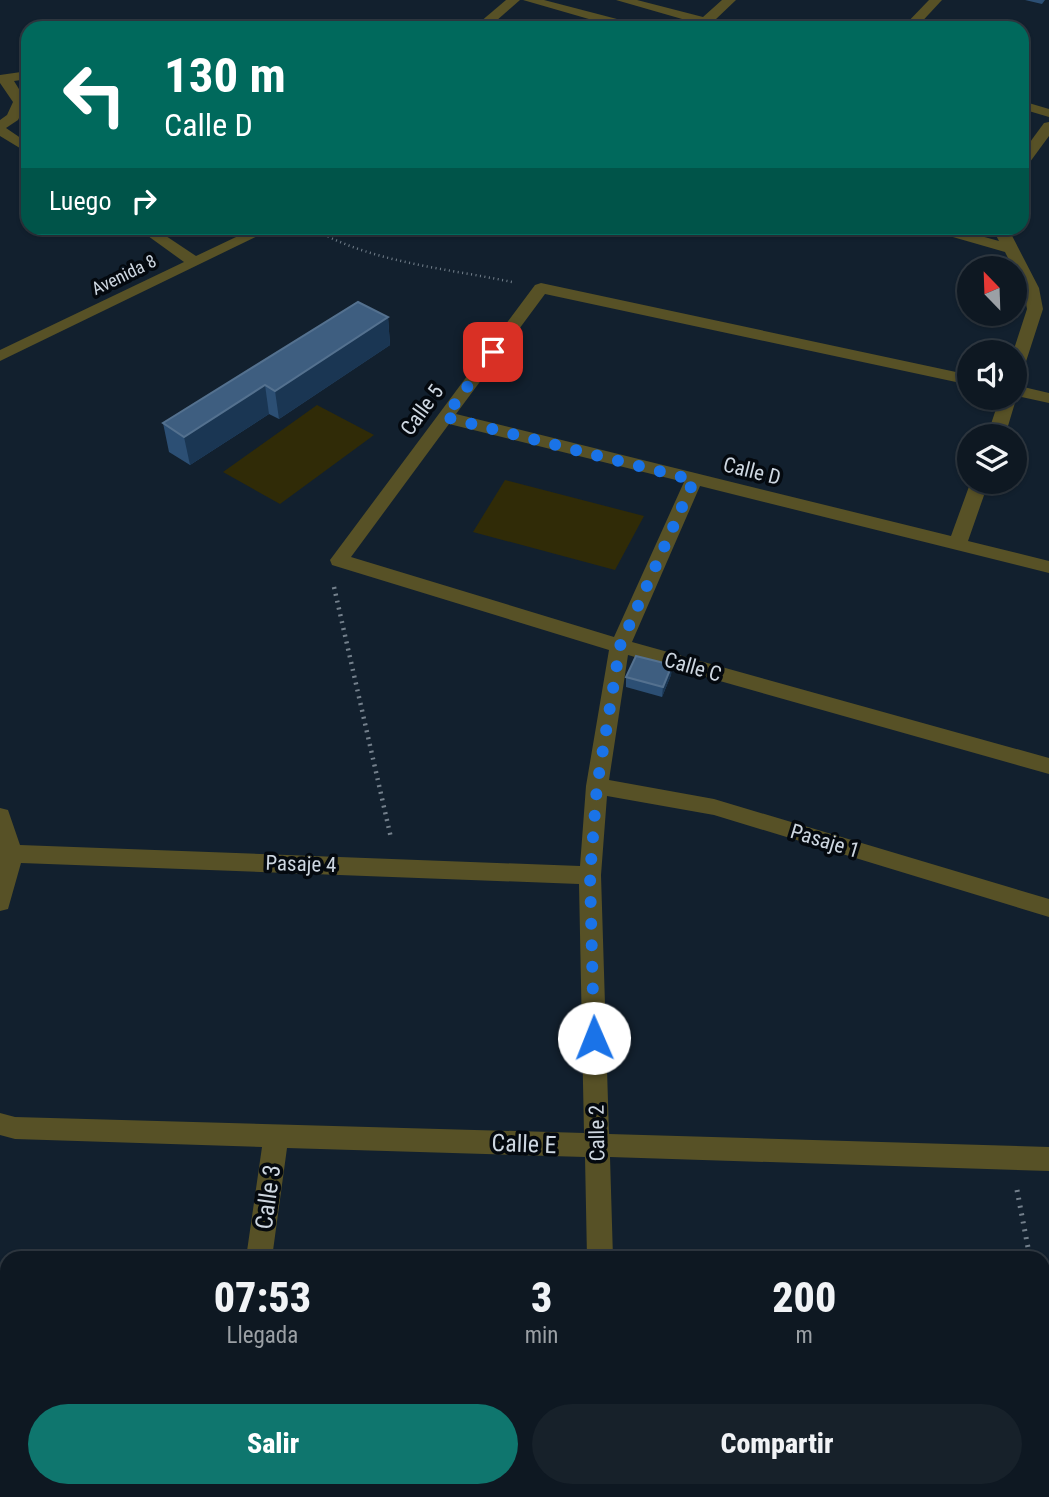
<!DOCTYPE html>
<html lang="es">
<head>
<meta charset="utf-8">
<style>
  :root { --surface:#0e1822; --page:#17212a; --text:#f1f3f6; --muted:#9ba0a5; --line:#2e3740; --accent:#0f766e }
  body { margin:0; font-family:"Roboto Condensed",sans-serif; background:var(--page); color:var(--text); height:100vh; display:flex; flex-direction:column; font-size:26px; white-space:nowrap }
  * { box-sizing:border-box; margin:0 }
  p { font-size:23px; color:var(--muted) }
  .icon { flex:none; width:38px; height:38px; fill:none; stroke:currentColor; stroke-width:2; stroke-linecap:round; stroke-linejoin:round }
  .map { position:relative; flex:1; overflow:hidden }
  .details { position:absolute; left:0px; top:1251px; width:1050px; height:247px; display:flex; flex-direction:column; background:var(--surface); border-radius:21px 21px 0 0; box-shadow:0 2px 5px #0004,0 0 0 2px var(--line) }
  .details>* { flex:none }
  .top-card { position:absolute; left:21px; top:21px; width:1008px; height:214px; border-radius:21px; box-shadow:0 2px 5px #0004,0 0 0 2px var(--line); background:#00695c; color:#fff; overflow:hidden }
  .needle { width:46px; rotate:337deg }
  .fabs { position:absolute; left:957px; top:256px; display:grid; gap:14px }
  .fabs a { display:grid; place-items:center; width:70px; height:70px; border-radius:50%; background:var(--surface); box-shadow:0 2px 5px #0004,0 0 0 2px var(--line); font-size:35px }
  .pin { position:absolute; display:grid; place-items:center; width:60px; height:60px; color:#fff; margin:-30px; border-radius:14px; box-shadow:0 4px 10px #0006 }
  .me { position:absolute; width:77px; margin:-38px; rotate:359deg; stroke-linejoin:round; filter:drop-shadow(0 0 5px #0008) }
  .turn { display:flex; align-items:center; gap:24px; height:147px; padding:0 28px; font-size:32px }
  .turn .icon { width:91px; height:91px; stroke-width:2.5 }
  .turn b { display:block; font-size:49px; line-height:60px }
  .then { display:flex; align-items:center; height:66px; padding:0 28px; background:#0003; gap:14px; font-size:26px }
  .eta { display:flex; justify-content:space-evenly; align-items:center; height:119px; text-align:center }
  .eta b { font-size:42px; font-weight:800; line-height:49px }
  .cta { display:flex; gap:14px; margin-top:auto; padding:14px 28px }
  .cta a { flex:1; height:80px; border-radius:42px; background:var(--accent); color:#fff; font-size:28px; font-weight:800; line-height:80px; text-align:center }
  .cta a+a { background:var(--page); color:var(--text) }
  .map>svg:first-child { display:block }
</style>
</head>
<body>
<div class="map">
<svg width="1049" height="1497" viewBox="0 0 1049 1497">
  <rect width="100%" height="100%" fill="#12202e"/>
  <g fill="#302b07">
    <path d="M317,405l57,30 -94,69 -57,-32z"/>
    <path d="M505,480l139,36 -29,54 -142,-38z"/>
  </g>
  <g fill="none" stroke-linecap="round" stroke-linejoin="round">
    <path stroke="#74808c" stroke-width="2.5" stroke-dasharray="1 3.5" stroke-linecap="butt" d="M312,228c60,35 133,40 200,54"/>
    <path stroke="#74808c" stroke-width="4.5" stroke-dasharray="2 5" stroke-linecap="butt" d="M334,587l57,251"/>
    <g stroke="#74808c" stroke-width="5" stroke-dasharray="2 6" stroke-linecap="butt">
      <path d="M1017,1190l13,68"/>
      <path d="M1043,1330l6,32"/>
    </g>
    <g fill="#575126" fill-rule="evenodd">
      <path d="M506,0h14l-32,28h-15z"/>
      <path d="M523,0h21l96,25 2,3h-22z"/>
      <path d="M616,0h21l66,17 19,-17h14l-21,20 21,8h-44l4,-5z"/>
      <path d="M929,0h13l-26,28h-14z"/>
      <path d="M28,71v8l-14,2 13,21 -9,18 -12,8 22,15v10l-28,-17v-16l7,-5 6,-13 -13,-19v-8z"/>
      <path d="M1022,101l27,8v8l-27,-8z"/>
      <path d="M1049,122v14l-22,30 -5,1v-14l22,-30z"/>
      <path d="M137,228h17l42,28 59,-28h19l-274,133v-11l184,-88z"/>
      <path d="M930,228h22l47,13 -7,-13h16l31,60 4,21 -22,68 -6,1 -2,-26 14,-43 -4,-21 -18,-36 -73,-21z"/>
      <path d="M541,283l429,92v10l-425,-91 -89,120 495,122 20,-55h18l-21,60 81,20v12l-349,-87 -68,156 417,116v16l-421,-119 -19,125 105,19 335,100v18l-335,-102 -107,-19 -6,79 8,259 440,13v24l-439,-14 3,101h-26l-2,-101 -298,-9 -15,110h-26l16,-111 -247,-8 -15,-4v-22l15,4 569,16 -5,-249 -558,-21 -13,46 -8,2v-103l8,2 12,35 560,21 6,-80 23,-136 -277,-85 -2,-5 205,-275zM449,424l235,58 -70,155 -263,-80z"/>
      <path d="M1015,385l34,8v10l-32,-7 -12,40h-18l13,-39h15z"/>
      <path d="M211,1491h30l-1,6h-30z"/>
      <rect x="590" y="1491" width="30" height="6"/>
    </g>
  </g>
  <g fill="#2c4f74">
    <path d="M1025,0h20l-3,4z"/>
    <path d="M388,317l2,28 -111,74 -10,-5 -79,51 -21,-13 -6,-29z"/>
    <path d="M672,665l-1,10 -9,22 -36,-10v-10z"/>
  </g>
  <g fill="#1a3653">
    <path d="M388,317l2,28 -111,74 -4,-28z"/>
    <path d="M265,385l4,29 -79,51 -6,-28z"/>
    <path d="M672,665l-1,10 -9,22 1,-10z"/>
  </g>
  <g fill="#3e5e80" stroke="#54718f" stroke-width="2">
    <path d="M358,302l30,15 -113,74 -10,-6 -81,52 -21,-14z"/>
    <path d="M636,656l36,9 -9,22 -37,-10z"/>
  </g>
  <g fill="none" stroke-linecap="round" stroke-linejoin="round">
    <path stroke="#1a73e8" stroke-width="12" stroke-dasharray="0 21.6" d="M493,352l-48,65 249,63 -74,166 -23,140 -7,89 4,163"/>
  </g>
  <g text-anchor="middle" stroke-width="7" stroke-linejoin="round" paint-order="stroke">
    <g font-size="18" fill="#ced7e1" stroke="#04090f">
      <text transform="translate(124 275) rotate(-26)" y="6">Avenida 8</text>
    </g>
    <g font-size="21" fill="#ced7e1" stroke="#04090f">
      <text transform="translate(422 410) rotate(-54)" y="7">Calle 5</text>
      <text transform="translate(752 471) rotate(14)" y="7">Calle D</text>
      <text transform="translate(693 667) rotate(16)" y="7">Calle C</text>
      <text transform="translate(825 841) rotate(17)" y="7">Pasaje 1</text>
      <text transform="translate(301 864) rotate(2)" y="7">Pasaje 4</text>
      <text transform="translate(597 1133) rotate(-91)" y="7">Calle 2</text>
    </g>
    <g font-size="24" fill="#ced7e1" stroke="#04090f">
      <text transform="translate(524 1144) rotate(2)" y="8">Calle E</text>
      <text transform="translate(268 1197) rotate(-82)" y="8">Calle 3</text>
    </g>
  </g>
</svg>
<div class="fabs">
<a><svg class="needle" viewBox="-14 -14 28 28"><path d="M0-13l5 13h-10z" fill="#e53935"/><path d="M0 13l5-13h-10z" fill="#9ba0a5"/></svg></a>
<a><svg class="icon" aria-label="sound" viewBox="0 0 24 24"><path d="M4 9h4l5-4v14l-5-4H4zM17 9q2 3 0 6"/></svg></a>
<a><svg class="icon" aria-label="layers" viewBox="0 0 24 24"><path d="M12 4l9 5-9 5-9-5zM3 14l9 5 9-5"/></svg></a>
</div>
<div class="pin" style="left:493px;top:352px;background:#d93025"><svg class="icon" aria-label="arrive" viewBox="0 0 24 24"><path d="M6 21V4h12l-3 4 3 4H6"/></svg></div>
<svg class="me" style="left:594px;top:1038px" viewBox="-20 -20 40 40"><circle r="19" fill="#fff"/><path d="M0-13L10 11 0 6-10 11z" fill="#1a73e8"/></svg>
<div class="top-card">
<div class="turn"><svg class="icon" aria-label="left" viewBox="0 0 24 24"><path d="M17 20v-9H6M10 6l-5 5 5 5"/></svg><div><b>130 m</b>Calle D</div></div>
<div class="then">Luego<svg class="icon" aria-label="right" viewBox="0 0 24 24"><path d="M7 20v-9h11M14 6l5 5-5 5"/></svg></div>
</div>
<section class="details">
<div class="eta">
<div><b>07:53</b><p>Llegada</p></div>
<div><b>3</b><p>min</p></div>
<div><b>200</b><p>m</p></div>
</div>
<div class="cta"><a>Salir</a><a>Compartir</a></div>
</section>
</div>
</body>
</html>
